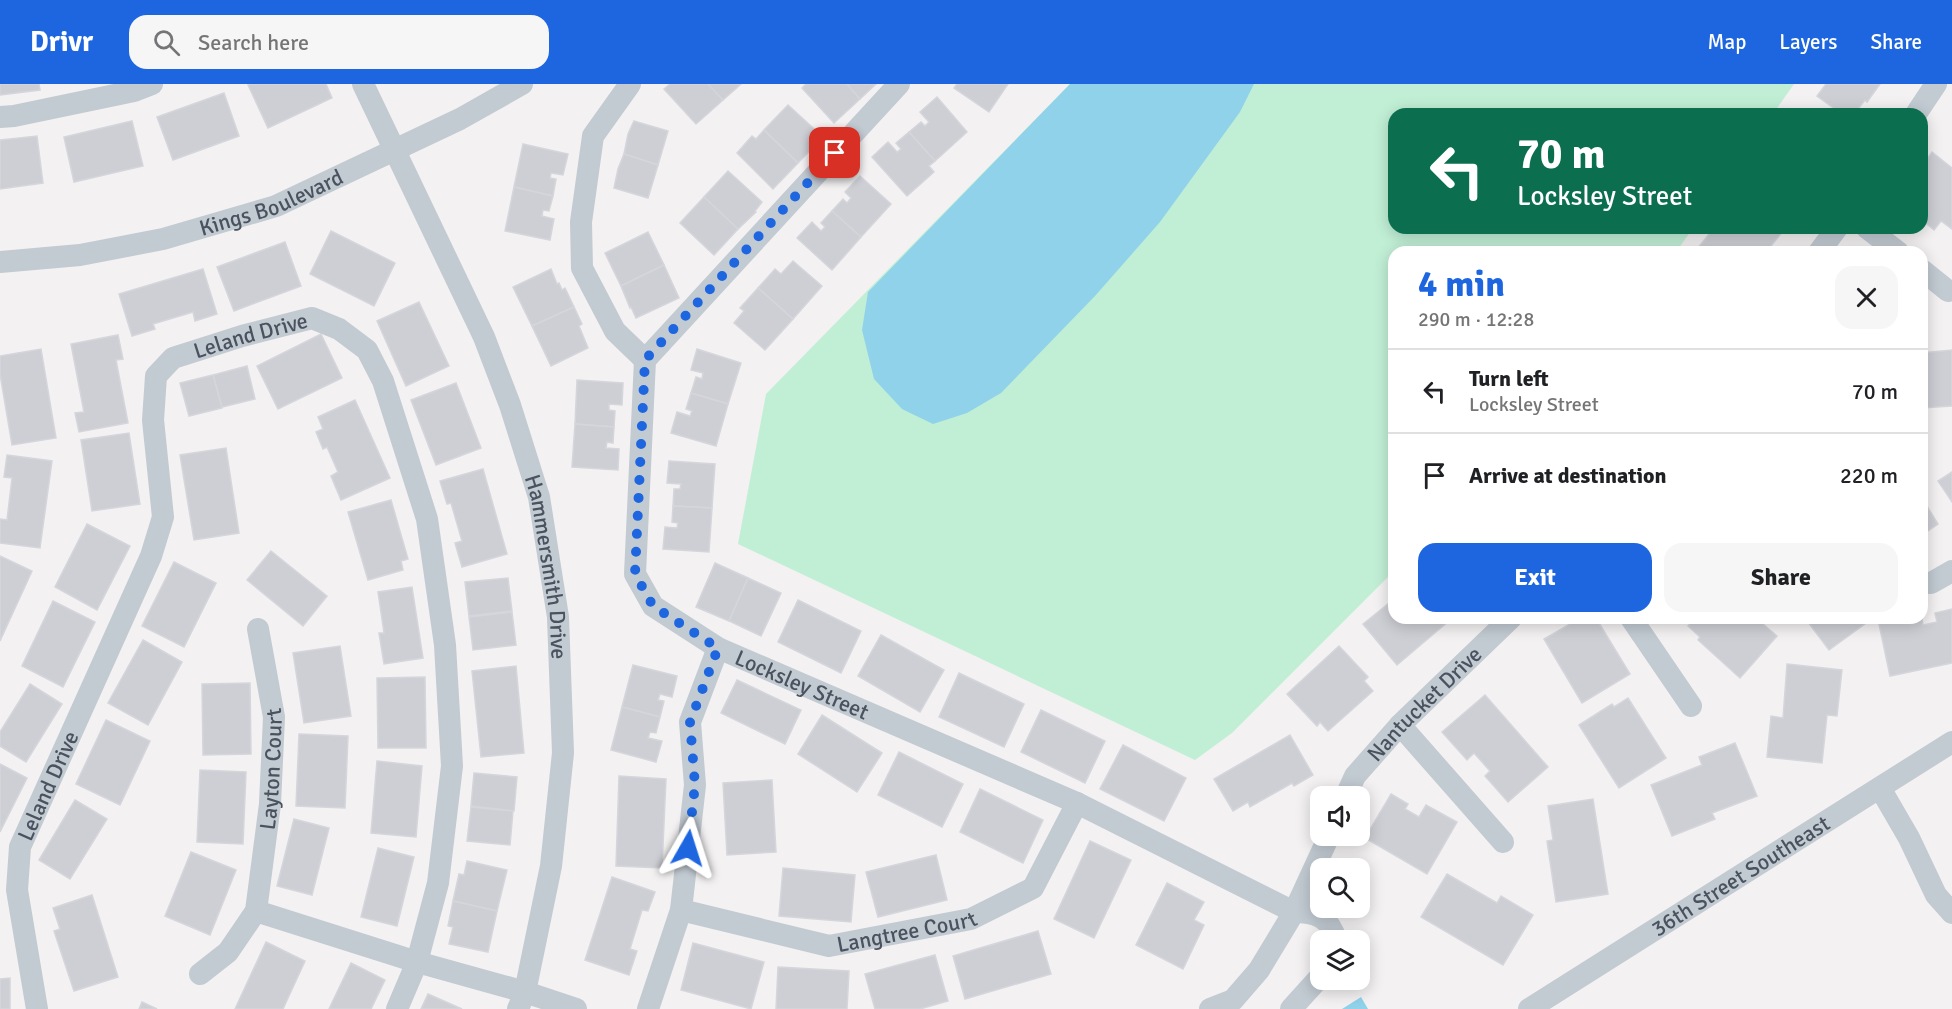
<!DOCTYPE html>
<html lang="en">
<head>
<meta charset="utf-8">
<style>
  :root { --surface:#fff; --page:#f6f6f6; --text:#202124; --muted:#757577; --line:#e0e0e0; --accent:#1d66e0 }
  body { margin:0; font-family:Signika,sans-serif; background:var(--page); color:var(--text); height:100vh; display:flex; flex-direction:column; font-size:22px; white-space:nowrap }
  * { box-sizing:border-box; margin:0 }
  p { font-size:20px; color:var(--muted) }
  .icon { flex:none; width:33px; height:33px; fill:none; stroke:currentColor; stroke-width:2; stroke-linecap:round; stroke-linejoin:round }
  .map { position:relative; flex:1; overflow:hidden }
  .side { position:absolute; left:1388px; top:162px; width:540px; height:378px; display:flex; flex-direction:column; background:var(--surface); border-radius:18px; box-shadow:0 3px 15px #0003 }
  .side>* { flex:none }
  .top-card { position:absolute; left:1388px; top:24px; width:540px; height:126px; border-radius:18px; box-shadow:0 3px 15px #0003; background:#0b6e4f; color:#fff; overflow:hidden }
  .controls { position:absolute; left:1310px; top:702px; display:grid; gap:12px }
  .controls a { display:grid; place-items:center; width:60px; height:60px; border-radius:12px; background:var(--surface); box-shadow:0 3px 15px #0003; font-size:30px }
  .pin { position:absolute; display:grid; place-items:center; width:51px; height:51px; color:#fff; margin:-26px; border-radius:12px; box-shadow:0 3px 9px #0006 }
  .me { position:absolute; width:66px; margin:-33px; rotate:6deg; stroke-linejoin:round; filter:drop-shadow(0 0 4px #0008) }
  .turn { display:flex; align-items:center; gap:21px; height:126px; padding:0 30px; font-size:27px }
  .turn .icon { width:78px; height:78px; stroke-width:2.5 }
  .turn b { display:block; font-size:42px; line-height:51px }
  .round { display:grid; place-items:center; flex:none; width:63px; height:63px; border-radius:18px; background:var(--page) }
  .overview { display:flex; align-items:center; justify-content:space-between; height:102px; padding:0 30px }
  h1 { font-size:36px; font-weight:700; line-height:45px; color:var(--accent) }
  .action { display:flex; gap:12px; margin-top:auto; padding:12px 30px }
  .action a { flex:1; height:69px; border-radius:18px; background:var(--accent); color:#fff; font-size:24px; font-weight:700; line-height:69px; text-align:center }
  .action a+a { background:var(--page); color:var(--text) }
  ul { padding:0; list-style:none }
  li { display:flex; align-items:center; gap:18px; height:84px; padding:0 30px; border-top:2px solid var(--line) }
  li div { flex:1 }
  li b { display:block; font-size:22px }
  li em { font-style:normal }
  header { display:flex; align-items:center; gap:36px; box-sizing:border-box; height:84px; padding:0 30px; background:var(--accent); color:#fff }
  header strong { font-size:28px }
  nav { display:flex; gap:33px; margin-inline-start:auto; font-size:21px }
  .search { width:420px; height:54px; background:var(--page); display:flex; align-items:center; gap:15px; box-sizing:border-box; padding:0 21px; border-radius:18px; color:var(--muted); font-size:22px }
  .map>svg:first-child { display:block }
</style>
</head>
<body>
<header>
<strong>Drivr</strong>
<div class="search"><svg class="icon" aria-label="search" viewBox="0 0 24 24"><circle cx="10" cy="10" r="6"/><path d="M15 15l6 6"/></svg>Search here</div>
<nav><a>Map</a><a>Layers</a><a>Share</a></nav>
</header>
<div class="map">
<svg width="1952" height="925" viewBox="0 0 1952 925">
  <rect width="100%" height="100%" fill="#f3f1f1"/>
  <path fill="#c1efd6" d="M1070,0h724l-21,30h-379v114h299l-17,24h-282l-1,320 -161,161 -37,27 -457,-216 28,-150z"/>
  <g fill="#8fd2ea">
    <path d="M1070,0h184l-14,28 -80,110 -65,74 -94,97 -34,20 -34,11 -31,-15 -28,-30 -12,-49 6,-38z"/>
    <path d="M1361,913l7,12h-26z"/>
  </g>
  <g fill="#cecfd5" stroke="#d5d6dc" stroke-width="1.5">
    <path d="M0,0h39l1,6 -40,5z"/>
    <path d="M251,0h75l6,14 -64,30 -20,-43z"/>
    <path d="M670,0h38l15,16 -27,24 -32,-35z"/>
    <path d="M708,0h33l-18,16z"/>
    <path d="M806,0h41l13,15 -26,24 -32,-35z"/>
    <path d="M847,0h29l-16,15z"/>
    <path d="M957,0h51l-19,28 -35,-24z"/>
    <path d="M1826,0h54l-13,18 -2,-2 -11,14h-12l-25,-18z"/>
    <path d="M224,9l15,43 -66,24 -16,-43z"/>
    <path d="M937,13l30,35 -32,29 -26,-29 12,-10 4,4 4,-4 -9,-10z"/>
    <path d="M788,21l35,32 -25,26 -34,-33z"/>
    <path d="M132,37l11,45 -69,16 -10,-45z"/>
    <path d="M634,37l34,10 -10,34 -34,-11 4,-20z"/>
    <path d="M764,46l34,33 -25,26 -36,-36 15,-17 4,3z"/>
    <path d="M909,48l26,29 -6,5 5,6 -27,24 -35,-39 16,-15 9,10 4,-3 -5,-6z"/>
    <path d="M37,52l6,47 -43,6v-49z"/>
    <path d="M523,60l45,10 -5,21 -12,-2 -1,5 6,1 -3,17 -39,-9z"/>
    <path d="M1932,68l20,16v61l-11,-8 -7,9 -12,-10v-53z"/>
    <path d="M624,70l34,11 -10,33 -34,-10 4,-19z"/>
    <path d="M728,87l34,31 -7,9 1,1 -18,17 -34,-32z"/>
    <path d="M860,92l31,28 -30,33 -29,-26 11,-12 4,4 4,-5 -6,-6z"/>
    <path d="M514,103l39,9 -4,15 -6,-1 -1,6 12,3 -4,21 -45,-9z"/>
    <path d="M704,113l34,32 -24,26 -34,-32z"/>
    <path d="M832,127l29,26 -29,33 -35,-32 15,-16 9,9 4,-4 -4,-4z"/>
    <path d="M1714,144h65l4,3 -17,21h-65l-4,-3z"/>
    <path d="M331,147l64,32 -21,43 -64,-32z"/>
    <path d="M648,148l16,33 -43,21 -16,-33z"/>
    <path d="M285,158l16,44 -67,25 -17,-44z"/>
    <path d="M793,177l29,25 -29,33 -35,-31 17,-19 6,5z"/>
    <path d="M664,181l15,33 -43,20 -5,-11 -1,1 -9,-22z"/>
    <path d="M203,185l14,45 -22,7 -2,-9 -40,12 2,5 -23,7 -13,-42z"/>
    <path d="M551,185l6,15 2,-1 3,7 3,-2 9,19 -42,19 -19,-39z"/>
    <path d="M758,204l35,31 -28,31 -31,-27 10,-12 -4,-3z"/>
    <path d="M419,218l30,64 -43,20 -29,-65z"/>
    <path d="M574,223l8,17 -3,2 9,22 -37,18 -19,-40z"/>
    <path d="M321,250l21,44 -64,31 -21,-43z"/>
    <path d="M118,251l5,24 -7,1 12,63 -49,9 -4,-19 9,-1 -13,-68z"/>
    <path d="M41,265l15,89 -44,7 -12,-71v-18z"/>
    <path d="M697,265l44,14 -13,41 -37,-11 5,-16 6,2 1,-6 -12,-3z"/>
    <path d="M1952,266v56l-30,2v-55z"/>
    <path d="M247,282l8,33 -33,8 -9,-32z"/>
    <path d="M213,291l9,33 -33,8 -9,-33z"/>
    <path d="M577,296l46,3 -1,22 -13,-1v6l6,1 -1,16 -39,-3z"/>
    <path d="M456,299l25,65 -45,17 -25,-65z"/>
    <path d="M691,309l37,11 -12,42 -45,-13 6,-21 13,4 2,-5 -6,-2z"/>
    <path d="M355,316l35,78 -49,22 -10,-24 7,-4 -11,-25 -4,2 -7,-17 7,-3 -5,-12z"/>
    <path d="M575,340l39,3 -1,16 -6,-1 -1,6 13,1 -1,21 -46,-3z"/>
    <path d="M129,349l11,71 -48,7 -11,-71z"/>
    <path d="M226,364l13,85 -45,7 -14,-85z"/>
    <path d="M7,371l45,6 -12,87 -40,-5v-24l7,1 5,-42 -8,-1z"/>
    <path d="M669,377l46,3 -3,44 -39,-2 1,-17h6l1,-5 -14,-1z"/>
    <path d="M483,385l24,85 -45,13 -7,-24 7,-2 -11,-38 -4,1 -7,-23z"/>
    <path d="M1952,388v30l-14,-21z"/>
    <path d="M1922,414l16,26 -16,11z"/>
    <path d="M391,416l17,59 -7,2 2,9 -35,10 -20,-68z"/>
    <path d="M673,422l39,2 -3,44 -46,-3 2,-22 12,1 1,-5 -6,-1z"/>
    <path d="M87,440l43,22 -33,64 -42,-23z"/>
    <path d="M271,467l56,45 -24,30 -56,-46z"/>
    <path d="M0,472l32,15 -32,70z"/>
    <path d="M174,478l42,21 -32,64 -42,-21z"/>
    <path d="M715,479l33,15 -19,43 -33,-14z"/>
    <path d="M508,494l4,33 -43,5 -4,-34z"/>
    <path d="M748,494l33,15 -20,43 -32,-15z"/>
    <path d="M412,503l11,71 -39,6 -5,-31h5l-6,-41z"/>
    <path d="M1394,515v19h54l2,2 -53,45 -34,-41z"/>
    <path d="M798,516l63,31 -20,42 -63,-31z"/>
    <path d="M53,517l42,21 -32,65 -41,-21z"/>
    <path d="M1952,525v54l-62,13 -11,-52 27,-6h16l1,7 14,-3 -2,-9z"/>
    <path d="M512,528l4,33 -43,5 -4,-33z"/>
    <path d="M1584,534h12l34,56 -48,29 -38,-64 33,-19 1,1z"/>
    <path d="M1696,534h60l21,18 -37,42 -42,-38 2,-3 -12,-11z"/>
    <path d="M1805,534h68l-44,32z"/>
    <path d="M881,551l63,35 -24,42 -62,-36z"/>
    <path d="M143,556l39,22 -34,63 -40,-22z"/>
    <path d="M340,562l11,70 -47,7 -11,-70z"/>
    <path d="M1339,562l29,31 -4,4 9,10 -45,40 -8,-9 -3,4 -30,-32z"/>
    <path d="M1787,580l55,6 -5,46 -10,-1 -5,48 -55,-6 4,-41 12,2z"/>
    <path d="M633,581l44,11 -5,21 -12,-3 -2,6 6,1 -4,16 -38,-10z"/>
    <path d="M516,582l8,87 -43,4 -9,-86z"/>
    <path d="M959,589l65,31 -20,43 -65,-30z"/>
    <path d="M425,593l1,71h-48l-1,-70z"/>
    <path d="M737,596l64,30 -16,34 -64,-31z"/>
    <path d="M250,599l1,71 -48,1 -1,-71z"/>
    <path d="M30,600l32,20 -36,58 -26,-16v-14z"/>
    <path d="M1485,611l63,72 -40,35 -23,-26 5,-5 -16,-18 -7,7 -25,-28z"/>
    <path d="M1628,614l38,60 -47,30 -40,-63 33,-21 2,3z"/>
    <path d="M622,623l38,10 -4,16 -6,-1 -2,6 14,3 -6,21 -45,-12z"/>
    <path d="M1041,626l64,31 -20,42 -64,-31z"/>
    <path d="M822,631l60,38 -25,39 -59,-38z"/>
    <path d="M106,636l44,21 -30,64 -44,-21z"/>
    <path d="M299,650l49,2 -3,72 -49,-2z"/>
    <path d="M1290,651l23,40 -19,11 -2,-3 -42,24 -2,-5 -15,9 -19,-32z"/>
    <path d="M1735,659l22,53 -45,17 3,6 -43,17 -21,-51 51,-20 -3,-8z"/>
    <path d="M1123,661l63,33 -22,43 -64,-32z"/>
    <path d="M899,668l64,32 -21,43 -64,-32z"/>
    <path d="M377,677l45,5 -6,71 -45,-4z"/>
    <path d="M0,680l27,14 -27,54z"/>
    <path d="M200,686l46,2 -3,72 -46,-2z"/>
    <path d="M474,689l43,4 -3,34 -43,-5z"/>
    <path d="M619,692l47,3 -4,89 -46,-2z"/>
    <path d="M772,696l4,72 -49,3 -4,-72z"/>
    <path d="M980,705l63,31 -20,43 -63,-31z"/>
    <path d="M1391,710l17,10 -3,5 14,8 7,-12 31,17 -30,52 -62,-36z"/>
    <path d="M1593,715l15,95 -52,8 -9,-61 6,-1 -5,-34z"/>
    <path d="M75,716l32,19 -37,60 -31,-19z"/>
    <path d="M471,723l42,4 -3,34 -43,-4z"/>
    <path d="M294,735l35,9 -17,67 -35,-9z"/>
    <path d="M1090,757l41,19 -37,78 -40,-19z"/>
    <path d="M378,764l36,9 -17,69 -36,-9z"/>
    <path d="M191,768l45,18 -26,65 -45,-19z"/>
    <path d="M936,771l11,45 -69,17 -12,-45z"/>
    <path d="M467,777l40,9 -10,41 -44,-10 6,-27 5,1z"/>
    <path d="M783,784l72,7 -4,47 -72,-6z"/>
    <path d="M1447,790l50,29 4,-7 32,19 -30,50 -82,-48z"/>
    <path d="M612,793l43,15 -7,19 -6,-1 -12,39 7,2 -8,24 -44,-15z"/>
    <path d="M1167,799l37,19 -10,18 10,5 -21,44 -47,-24z"/>
    <path d="M92,811l26,82 -44,14 -20,-60 6,-2 -7,-21z"/>
    <path d="M453,817l44,10 -9,41 -39,-8 4,-17 -5,-1z"/>
    <path d="M1038,847l13,43 -86,25 -12,-43z"/>
    <path d="M266,858l39,19 -22,48h-48z"/>
    <path d="M693,859l71,19 -13,47 -70,-19z"/>
    <path d="M935,871l13,46 -28,8h-45l-10,-35z"/>
    <path d="M351,879l34,17 -14,29h-42z"/>
    <path d="M778,883l71,4 -2,38h-71z"/>
    <path d="M10,894v31h-10v-30z"/>
    <path d="M428,910l34,15h-41z"/>
    <path d="M142,918l15,7h-18z"/>
  </g>
  <g fill="none" stroke-linecap="round" stroke-linejoin="round">
    <g stroke="#c2cad2" stroke-width="22">
      <path id="s1" d="M363,0l121,253 26,68 29,92 19,120 5,136 -12,113 -26,126 -7,17"/>
      <path d="M630,0l-37,52 -12,86 1,46 33,63 30,29"/>
      <path id="s2" d="M899,0l-254,276 -10,214 18,32 65,42 359,155 217,109c23,0 36,6 42,28"/>
      <path d="M1916,30l20,-30"/>
      <path d="M0,33l14,-1 120,-25 18,-7"/>
      <path d="M1867,144l31,24"/>
      <path d="M1819,168l18,-24"/>
      <path id="s3" d="M0,178l80,-7 83,-16 113,-33 184,-87 62,-35"/>
      <path d="M1922,186l26,21"/>
      <path d="M1922,499h9l21,-12"/>
      <path d="M1631,534l60,88"/>
      <path d="M1400,641l103,117"/>
      <path d="M1880,704l29,50 27,57 16,18"/>
      <path id="s4" d="M1346,712l9,-20 45,-51 111,-107"/>
      <path id="s5" d="M681,826l148,36 142,-27 62,-31 44,-85"/>
      <path d="M256,827l161,51 108,30 51,17"/>
      <path id="s6" d="M200,890l28,-22 28,-41 14,-107 4,-87 -16,-88"/>
      <path id="s7" d="M37,925l-20,-119 3,-43 131,-291 12,-39 -10,-97 3,-44 17,-18 69,-22 70,-18 27,11 28,21 16,31 44,138 18,126 7,121 -14,117 -21,79 -20,47"/>
      <path d="M648,925l33,-99 14,-125 -5,-63 28,-74"/>
      <path d="M1210,925l23,-9 26,-30 35,-58 35,-76"/>
      <path d="M1291,925l29,-32"/>
      <path id="s8" d="M1529,925l423,-267"/>
    </g>
  </g>
  <g fill="none" stroke-linecap="round" stroke-linejoin="round">
    <path stroke="#1d66e0" stroke-width="10" stroke-dasharray="0 18" d="M688,764l7,-63 -5,-63 28,-74 -65,-42 -18,-32 10,-214 190,-207"/>
  </g>
  <g text-anchor="middle" stroke-width="5" stroke-linejoin="round" paint-order="stroke">
    <g font-size="22" fill="#49525e" stroke="#fff">
      <text dy="8" stroke="none"><textPath href="#s3" startOffset="279">Kings Boulevard</textPath></text>
      <text dy="8" stroke="none"><textPath href="#s7" startOffset="771">Leland Drive</textPath></text>
      <text dy="8" stroke="none"><textPath href="#s1" startOffset="520">Hammersmith Drive</textPath></text>
      <text dy="8" stroke="none"><textPath href="#s2" startOffset="795">Locksley Street</textPath></text>
      <text dy="8" stroke="none"><textPath href="#s4" startOffset="122">Nantucket Drive</textPath></text>
      <text dy="8" stroke="none"><textPath href="#s6" startOffset="228">Layton Court</textPath></text>
      <text dy="8" stroke="none"><textPath href="#s7" startOffset="231">Leland Drive</textPath></text>
      <text dy="8" stroke="none"><textPath href="#s8" startOffset="250">36th Street Southeast</textPath></text>
      <text dy="8" stroke="none"><textPath href="#s5" startOffset="231">Langtree Court</textPath></text>
    </g>
  </g>
</svg>
<div class="controls">
<a><svg class="icon" aria-label="sound" viewBox="0 0 24 24"><path d="M4 9h4l5-4v14l-5-4H4zM17 9q2 3 0 6"/></svg></a>
<a><svg class="icon" aria-label="search" viewBox="0 0 24 24"><circle cx="10" cy="10" r="6"/><path d="M15 15l6 6"/></svg></a>
<a><svg class="icon" aria-label="layers" viewBox="0 0 24 24"><path d="M12 4l9 5-9 5-9-5zM3 14l9 5 9-5"/></svg></a>
</div>
<div class="pin" style="left:835px;top:69px;background:#d93025"><svg class="icon" aria-label="arrive" viewBox="0 0 24 24"><path d="M6 21V4h12l-3 4 3 4H6"/></svg></div>
<svg class="me" style="left:688px;top:764px" viewBox="-20 -20 40 40"><path d="M0-17L14 15 0 8-14 15z" fill="#1d66e0" stroke="#fff" stroke-width="4"/></svg>
<div class="top-card">
<div class="turn"><svg class="icon" aria-label="left" viewBox="0 0 24 24"><path d="M17 20v-9H6M10 6l-5 5 5 5"/></svg><div><b>70 m</b>Locksley Street</div></div>
</div>
<section class="side">
<div class="overview"><div><h1>4 min</h1><p>290 m · 12:28</p></div><a class="round"><svg class="icon" aria-label="close" viewBox="0 0 24 24"><path d="M6 6l12 12M18 6L6 18"/></svg></a></div>
<ul>
<li><svg class="icon" aria-label="left" viewBox="0 0 24 24"><path d="M17 20v-9H6M10 6l-5 5 5 5"/></svg><div><b>Turn left</b><p>Locksley Street</p></div><em>70 m</em></li>
<li><svg class="icon" aria-label="arrive" viewBox="0 0 24 24"><path d="M6 21V4h12l-3 4 3 4H6"/></svg><div><b>Arrive at destination</b></div><em>220 m</em></li>
</ul>
<div class="action"><a>Exit</a><a>Share</a></div>
</section>
</div>
</body>
</html>
